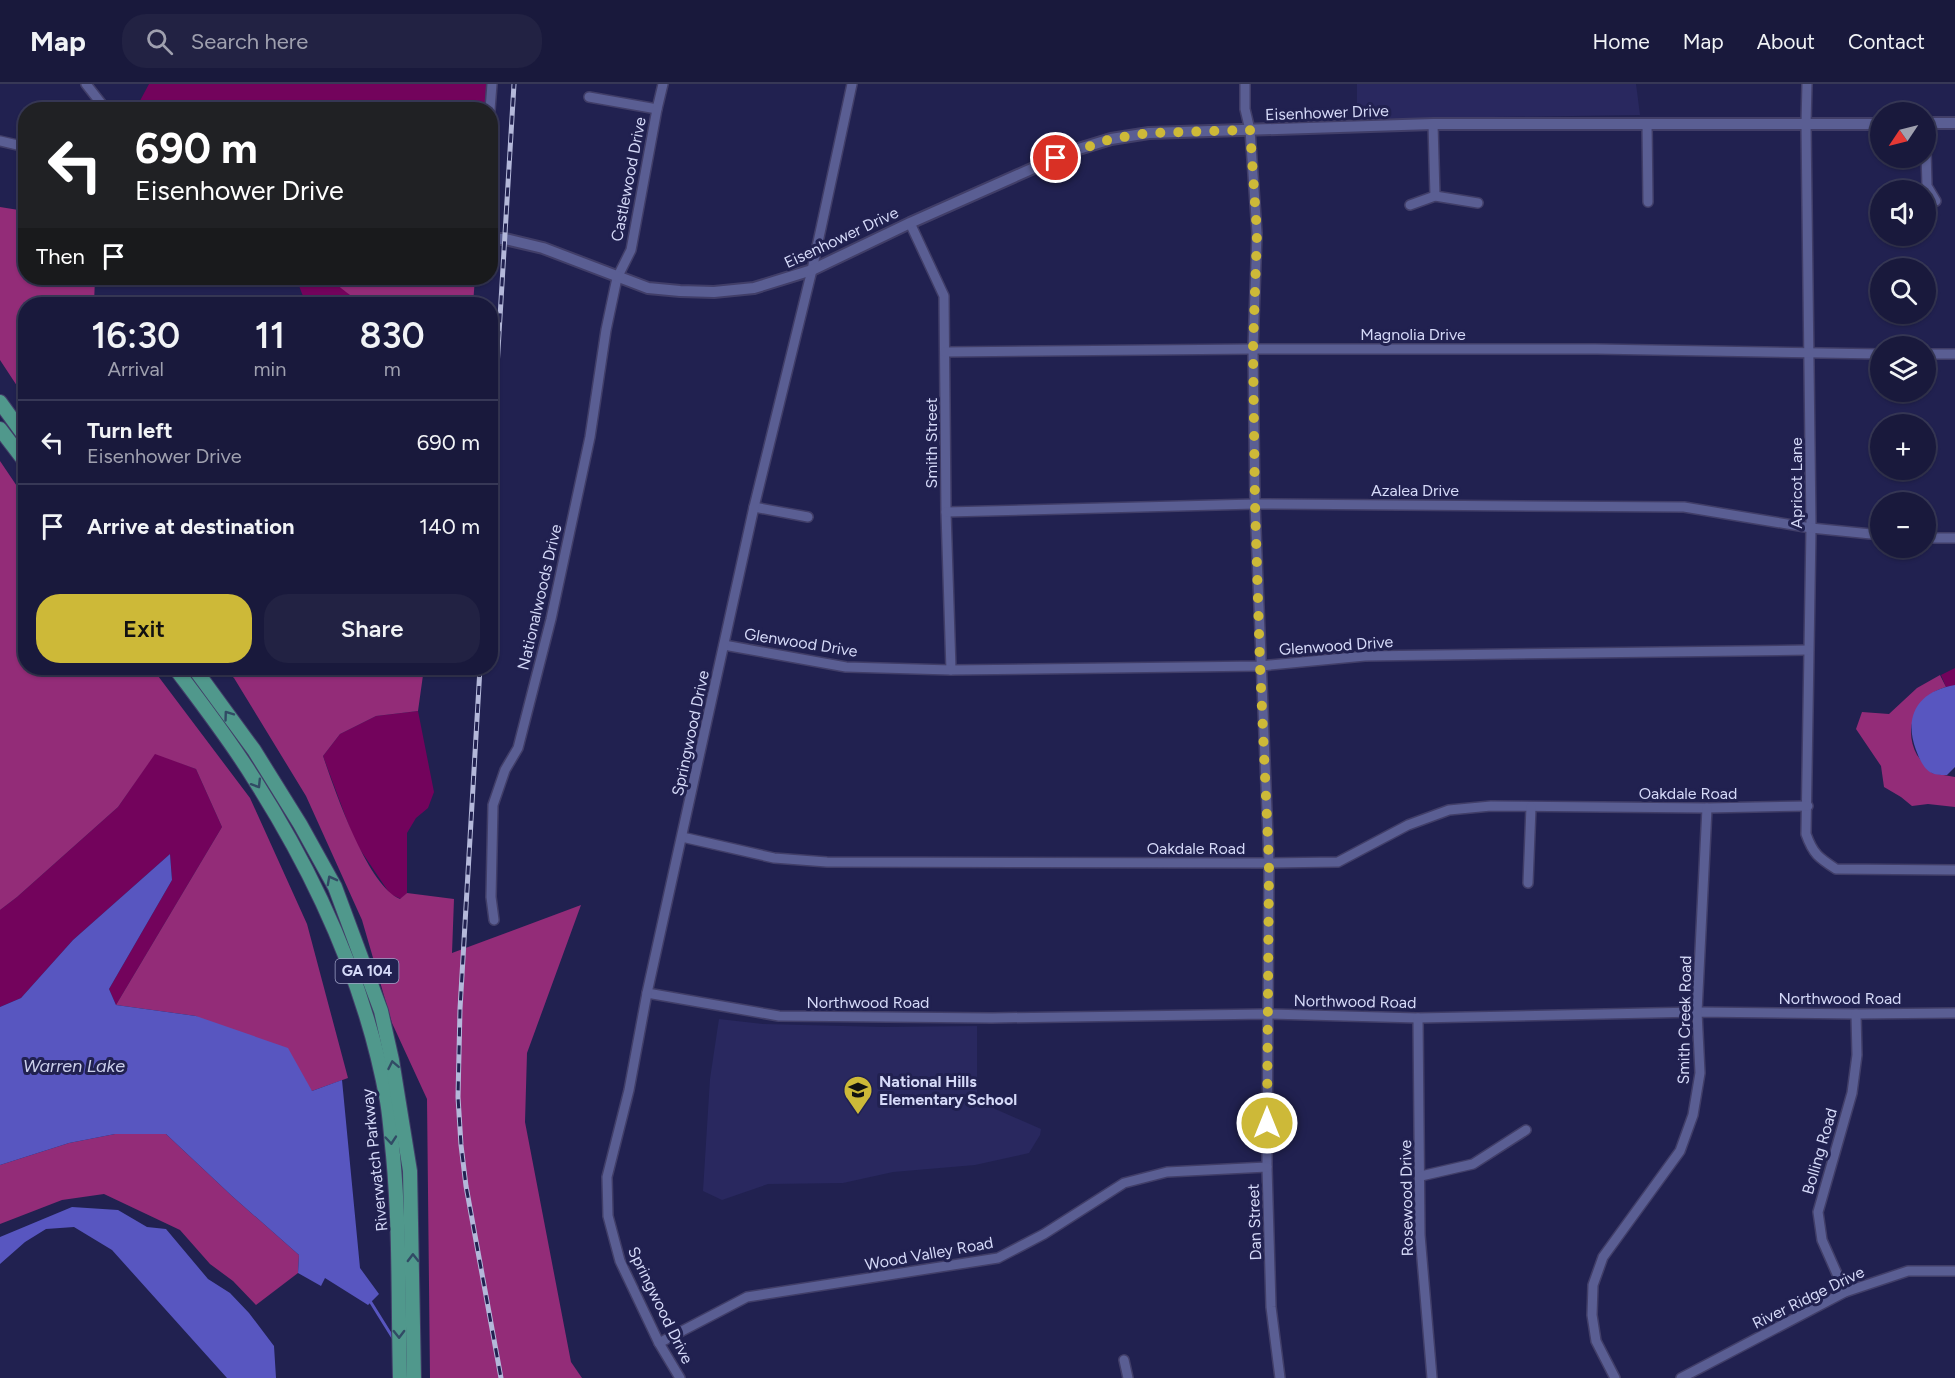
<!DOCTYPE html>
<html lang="en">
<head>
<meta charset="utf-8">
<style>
  :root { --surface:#19193c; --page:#222243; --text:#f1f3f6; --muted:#9fa0af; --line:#373856; --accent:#cdb938 }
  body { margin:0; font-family:Figtree,sans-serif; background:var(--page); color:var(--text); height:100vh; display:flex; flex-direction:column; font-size:22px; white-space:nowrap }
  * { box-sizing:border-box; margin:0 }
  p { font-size:20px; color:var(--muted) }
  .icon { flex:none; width:33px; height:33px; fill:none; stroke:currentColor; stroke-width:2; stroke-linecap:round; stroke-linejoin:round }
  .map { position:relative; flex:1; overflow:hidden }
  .panel { position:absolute; left:18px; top:213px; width:480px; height:378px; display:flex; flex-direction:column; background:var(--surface); border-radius:24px; box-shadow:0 2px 4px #0004,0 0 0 2px var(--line) }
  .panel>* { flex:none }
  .top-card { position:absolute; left:18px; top:18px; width:480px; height:183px; border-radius:24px; box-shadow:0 2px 4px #0004,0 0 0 2px var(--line); background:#202124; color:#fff; overflow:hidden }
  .needle { width:39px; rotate:235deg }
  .controls { position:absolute; left:1870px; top:18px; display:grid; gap:12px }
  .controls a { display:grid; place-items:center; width:66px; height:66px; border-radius:50%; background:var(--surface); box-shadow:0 2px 4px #0004,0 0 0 2px var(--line); font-size:30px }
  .pin { position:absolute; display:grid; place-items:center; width:51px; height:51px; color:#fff; margin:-26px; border:3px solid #fff; border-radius:50%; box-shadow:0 2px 6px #0007 }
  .me { position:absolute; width:66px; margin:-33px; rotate:0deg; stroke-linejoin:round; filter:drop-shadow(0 0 4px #0008) }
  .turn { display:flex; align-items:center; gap:21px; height:126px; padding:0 18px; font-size:27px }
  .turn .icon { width:78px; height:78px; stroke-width:2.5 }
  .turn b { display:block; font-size:42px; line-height:51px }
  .then { display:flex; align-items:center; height:57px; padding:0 18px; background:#0003; gap:12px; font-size:22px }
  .eta { display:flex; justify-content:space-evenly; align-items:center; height:102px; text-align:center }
  .eta b { font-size:36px; font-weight:600; line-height:42px }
  .button { display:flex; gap:12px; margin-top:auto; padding:12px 18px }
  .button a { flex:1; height:69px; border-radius:24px; background:var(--accent); color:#111; font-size:24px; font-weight:600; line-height:69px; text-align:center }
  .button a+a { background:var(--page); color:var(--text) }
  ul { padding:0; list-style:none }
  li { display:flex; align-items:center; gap:18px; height:84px; padding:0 18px; border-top:2px solid var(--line) }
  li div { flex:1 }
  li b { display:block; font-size:22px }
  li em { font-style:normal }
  header { display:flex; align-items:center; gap:36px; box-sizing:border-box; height:84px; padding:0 30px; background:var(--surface); border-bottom:2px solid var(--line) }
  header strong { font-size:28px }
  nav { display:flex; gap:33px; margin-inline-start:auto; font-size:21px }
  .search { width:420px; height:54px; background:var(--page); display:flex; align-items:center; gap:15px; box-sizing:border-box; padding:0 21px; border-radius:24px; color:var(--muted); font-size:22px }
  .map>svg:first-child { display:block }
</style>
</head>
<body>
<header>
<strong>Map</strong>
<div class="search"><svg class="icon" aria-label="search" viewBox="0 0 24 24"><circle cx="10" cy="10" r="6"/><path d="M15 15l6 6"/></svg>Search here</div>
<nav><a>Home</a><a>Map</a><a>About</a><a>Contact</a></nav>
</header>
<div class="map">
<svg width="1955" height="1294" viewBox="0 0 1955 1294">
  <rect width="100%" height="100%" fill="#212150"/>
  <g fill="#29285f">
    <path d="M1357,0h279l4,31 -283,4z"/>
    <path d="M719,935l44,5 120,3 94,-1v75l64,28 -1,6 -11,18 -54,12 -82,7 -50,11 -75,1 -46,16 -19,-9 7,-112z"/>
  </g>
  <g fill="#73035c">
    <path d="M149,0h343l-2,25 -355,1z"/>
    <path d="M296,194h38l2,6 48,18 32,-6 13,3v5h-123z"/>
    <path d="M1955,584v18l-9,1 -5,-12z"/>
    <path d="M418,627l16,81 -6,16 -12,10 -9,15v60l-6,6 -11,-5 -35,-52 -32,-86 17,-22 36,-18z"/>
    <path d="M155,669l41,16 26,58 -106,178 -7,-16 63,-109 -2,-26 -97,86 -52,58 -21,9v-97l17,-13 101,-90z"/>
  </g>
  <g fill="#932c78">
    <path d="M0,123l25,4 1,67h69l-1,26h-68l-1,94 -25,-38z"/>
    <path d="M334,194h141l-2,26h-44v-5c-28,-7 -58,14 -83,-7 -6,-5 -10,-7 -12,-14z"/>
    <path d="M0,377l25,37 1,170h126l98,130 57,126 41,154 -36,13 -116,-75 -80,-11 106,-178 -26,-58 -41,-15 -37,53 -101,90 -17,13z"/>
    <path d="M223,584h201l-6,43 -42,5 -36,18 -17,22c12,35 44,129 77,143l7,-6 47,6 -2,54 129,-48 -54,148 -2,69 46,240 11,16h-152l-3,-279 -35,-76 -30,-103 -56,-124 -72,-118z"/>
    <path d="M1940,591l6,12c-29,8 -44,41 -29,68 4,6 10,12 15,18l23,4v30l-27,-3 -16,2 -11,-9 -17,-10 -3,-21 -25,-37 6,-17 27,2 28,-26z"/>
    <path d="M115,1050h51l66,62 67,59 -1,18 -42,32 -23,-24 -23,-17 -30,-34 -76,-36 -42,6 -62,24v-59l69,-22z"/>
  </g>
  <g fill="#5856c0">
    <path d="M1955,601v82l-8,8c-4,0 -11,0 -15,-2 -8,-3 -13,-15 -16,-23 -13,-35 3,-59 39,-65z"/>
    <path d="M170,770l2,26 -63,109 7,16 80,11 92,32 24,43 30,-11 18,188 19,26 -11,11 -43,-27 -4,8 -23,-13 1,-18 -67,-59 -66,-62h-51l-46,9 -69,22v-158l21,-9 52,-58z"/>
    <path d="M72,1123l46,3 29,17 19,2 42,50 22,14 19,20 25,33 2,32h-49l-115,-128 -38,-23 -28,2 -21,13 -25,22v-27z"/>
  </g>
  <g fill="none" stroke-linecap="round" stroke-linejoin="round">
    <path stroke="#5856c0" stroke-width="3" d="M370,1217l23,37"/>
    <g stroke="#413e68" stroke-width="12">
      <g id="minor">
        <path d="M86,0l18,23 7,3"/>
        <path d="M1245,0v25l5,21 7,103 -4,116 2,155 14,359 -2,304 4,140 9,71"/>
        <path d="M1807,0l-1,40 5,404 -5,306c7,20 13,24 30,35l119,1"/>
        <path d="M589,13l68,12"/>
        <path d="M490,26l2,-26"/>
        <path d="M1433,40l2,72"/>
        <path d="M1647,40l1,78"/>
        <path d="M0,57l26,6"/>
        <path d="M1926,67l1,35 9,15"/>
        <path d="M1410,121l25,-9 43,7"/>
        <path d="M910,139l34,73 2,216 5,158"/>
        <path d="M945,268l308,-3h343l285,5"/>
        <path d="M1926,270h29"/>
        <path d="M754,423l54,10"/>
        <path d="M946,428l309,-8 429,3 127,21 70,7"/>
        <path d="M1926,454h29"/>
        <path d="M724,561l122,22 105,3 309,-4 105,-10 443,-6"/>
        <path d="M682,753l92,21 53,4 442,1 69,-1 70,-37 41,-15 42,-4 216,2 101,-2"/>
        <path d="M1528,799l3,-76"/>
        <path d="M494,836l-3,-23 2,-92 12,-35 13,-22 33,-129 39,-182 16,-107 11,-52 14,-28 26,-141 6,-25"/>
        <path d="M647,909l132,23 213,2 275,-4 151,4 279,-6 159,2 99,-1"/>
        <path d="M1418,934l2,217 12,143"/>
        <path d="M1421,1092l52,-12 53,-34"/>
        <path d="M1845,1208l-23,-52 -4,-28 34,-119 5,-38 -1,-41"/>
        <path d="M659,1259l88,-46 251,-39 46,-24 80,-51 43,-11 100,-5"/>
        <path d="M1124,1276l4,18"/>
        <path d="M680,1294l-21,-35 -39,-82 -12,-45 -1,-39 22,-87 18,-97 107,-486 58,-237 40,-186"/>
        <path d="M1615,1294l-19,-37 -4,-26 1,-30 10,-28 77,-106 13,-36 7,-42 -3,-61 10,-204"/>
        <path d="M1681,1294l164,-86 63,-21h47"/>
      </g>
    </g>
    <g stroke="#413e68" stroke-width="14">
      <g id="tertiary">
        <path d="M1926,39h29"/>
        <path d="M490,155h15l38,9 105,40 32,3 34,1 40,-4 58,-18 98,-47 162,-72 39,-12 38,-6 284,-9h448"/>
      </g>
    </g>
    <g stroke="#413e68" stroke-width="16">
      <g id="primary">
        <path d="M0,318l26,36"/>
        <path d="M0,345l26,34"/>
        <path d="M175,584c27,36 55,72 79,111 63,99 112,206 133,322 3,17 4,36 6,54 7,74 5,149 7,223"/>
        <path d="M194,584l60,82 46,74 35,63 46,124 11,49 18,111 4,207"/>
      </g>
    </g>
    <use href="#minor" stroke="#5a5e93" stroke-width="9"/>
    <use href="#tertiary" stroke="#5a5e93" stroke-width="10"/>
    <use href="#primary" stroke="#50988c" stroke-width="14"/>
    <g stroke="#b4b8da" stroke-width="5">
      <g id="rail">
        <path d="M490,400l24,-400"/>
        <path d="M480,584l-20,341 -2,88 3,48 5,41 35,192"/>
      </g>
    </g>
    <use href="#rail" stroke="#212150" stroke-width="3" stroke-dasharray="9" stroke-linecap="butt"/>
  </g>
  <defs><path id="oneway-chevron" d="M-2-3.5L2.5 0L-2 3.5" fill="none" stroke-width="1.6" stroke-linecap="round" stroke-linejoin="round" transform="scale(1.5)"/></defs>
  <g stroke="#314b65">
    <use href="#oneway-chevron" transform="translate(228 631) rotate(-126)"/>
    <use href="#oneway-chevron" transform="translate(257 700) rotate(58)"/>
    <use href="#oneway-chevron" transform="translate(331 796) rotate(-118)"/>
    <use href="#oneway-chevron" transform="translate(393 981) rotate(-101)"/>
    <use href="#oneway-chevron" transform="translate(391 1056) rotate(85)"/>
    <use href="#oneway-chevron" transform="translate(413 1174) rotate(-91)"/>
    <use href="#oneway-chevron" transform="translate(399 1250) rotate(89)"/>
  </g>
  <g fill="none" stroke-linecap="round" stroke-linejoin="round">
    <path stroke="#cdb938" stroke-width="10" stroke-dasharray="0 18" d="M1056,74l55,-19 38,-6 101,-3 7,103 -4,116 2,155 5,162 9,197 -2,260"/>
  </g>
  <defs>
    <g id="school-pin" transform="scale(1.5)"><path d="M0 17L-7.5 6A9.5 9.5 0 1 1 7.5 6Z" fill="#cdb938" stroke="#212150"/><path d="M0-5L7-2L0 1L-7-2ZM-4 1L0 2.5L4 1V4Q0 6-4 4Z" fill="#111"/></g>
  </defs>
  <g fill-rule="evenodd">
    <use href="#school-pin" x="858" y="1006"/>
  </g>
  <g text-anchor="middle" stroke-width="6" stroke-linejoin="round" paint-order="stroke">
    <rect fill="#212150" stroke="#9fa2c6" stroke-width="1.5" x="335.5" y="875" width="63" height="24" rx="4.5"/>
    <g font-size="15" font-weight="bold" fill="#d5d9f8">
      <text x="367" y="892">GA 104</text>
    </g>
    <g font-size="16" fill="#d5d9f8" stroke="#212150">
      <text transform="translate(1327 28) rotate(-2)" y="6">Eisenhower Drive</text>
      <text transform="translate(628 95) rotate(-79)" y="6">Castlewood Drive</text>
      <text transform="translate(841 153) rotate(-25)" y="6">Eisenhower Drive</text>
      <text x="1413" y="256">Magnolia Drive</text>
      <text transform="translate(931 359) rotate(-90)" y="6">Smith Street</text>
      <text transform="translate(1796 399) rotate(-90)" y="6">Apricot Lane</text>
      <text x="1415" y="412">Azalea Drive</text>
      <text transform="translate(539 513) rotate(-77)" y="6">Nationalwoods Drive</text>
      <text transform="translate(801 558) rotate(9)" y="6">Glenwood Drive</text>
      <text transform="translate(1336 561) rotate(-4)" y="6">Glenwood Drive</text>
      <text transform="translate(690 649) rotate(-78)" y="6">Springwood Drive</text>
      <text x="1688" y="715">Oakdale Road</text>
      <text x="1196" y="770">Oakdale Road</text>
      <text x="1840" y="920">Northwood Road</text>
      <text transform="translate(1355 917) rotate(1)" y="6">Northwood Road</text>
      <text x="868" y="924">Northwood Road</text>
      <text transform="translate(1684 936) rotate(-89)" y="6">Smith Creek Road</text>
      <text transform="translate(1819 1067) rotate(-74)" y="6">Bolling Road</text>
      <text transform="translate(374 1076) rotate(-96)" y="6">Riverwatch Parkway</text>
      <text transform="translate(1406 1114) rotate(-91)" y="6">Rosewood Drive</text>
      <text transform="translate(1254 1138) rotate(-92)" y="6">Dan Street</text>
      <text transform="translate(929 1169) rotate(-10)" y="6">Wood Valley Road</text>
      <text transform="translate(1808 1213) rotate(-26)" y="6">River Ridge Drive</text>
      <text transform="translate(661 1221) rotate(64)" y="6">Springwood Drive</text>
    </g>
    <g font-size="16" font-weight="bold" fill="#d5d9f8" stroke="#212150" text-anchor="start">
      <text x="879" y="1003">National Hills<tspan x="879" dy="18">Elementary School</tspan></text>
    </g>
    <g font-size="18" font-style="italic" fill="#ccd0eb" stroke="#212150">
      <text x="74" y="988">Warren Lake</text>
    </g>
  </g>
</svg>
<div class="controls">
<a><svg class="needle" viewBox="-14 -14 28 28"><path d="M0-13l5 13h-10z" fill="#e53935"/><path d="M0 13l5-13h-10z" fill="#9fa0af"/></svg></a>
<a><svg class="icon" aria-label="sound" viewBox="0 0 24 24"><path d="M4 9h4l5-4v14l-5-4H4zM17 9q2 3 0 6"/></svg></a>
<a><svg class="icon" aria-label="search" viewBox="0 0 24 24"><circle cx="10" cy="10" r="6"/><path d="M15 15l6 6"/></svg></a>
<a><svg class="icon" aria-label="layers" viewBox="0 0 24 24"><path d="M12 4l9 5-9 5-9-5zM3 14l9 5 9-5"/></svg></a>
<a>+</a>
<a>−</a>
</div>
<div class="pin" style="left:1056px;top:74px;background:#d93025"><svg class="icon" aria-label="arrive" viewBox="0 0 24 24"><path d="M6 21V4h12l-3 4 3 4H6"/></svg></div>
<svg class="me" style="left:1267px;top:1039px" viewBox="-20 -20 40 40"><circle r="17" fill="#cdb938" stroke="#fff" stroke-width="3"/><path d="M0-11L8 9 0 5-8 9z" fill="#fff"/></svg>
<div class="top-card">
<div class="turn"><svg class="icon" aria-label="left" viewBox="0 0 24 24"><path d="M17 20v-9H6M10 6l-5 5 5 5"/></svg><div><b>690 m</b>Eisenhower Drive</div></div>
<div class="then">Then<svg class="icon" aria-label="arrive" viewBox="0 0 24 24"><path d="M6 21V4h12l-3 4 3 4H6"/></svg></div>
</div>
<section class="panel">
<div class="eta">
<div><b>16:30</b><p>Arrival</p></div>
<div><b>11</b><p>min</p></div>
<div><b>830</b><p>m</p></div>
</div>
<ul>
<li><svg class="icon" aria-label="left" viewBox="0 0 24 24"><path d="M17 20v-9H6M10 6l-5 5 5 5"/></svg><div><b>Turn left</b><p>Eisenhower Drive</p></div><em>690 m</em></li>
<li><svg class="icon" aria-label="arrive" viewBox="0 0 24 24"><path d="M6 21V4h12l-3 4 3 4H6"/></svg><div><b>Arrive at destination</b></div><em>140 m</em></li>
</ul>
<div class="button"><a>Exit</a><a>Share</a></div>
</section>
</div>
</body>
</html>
